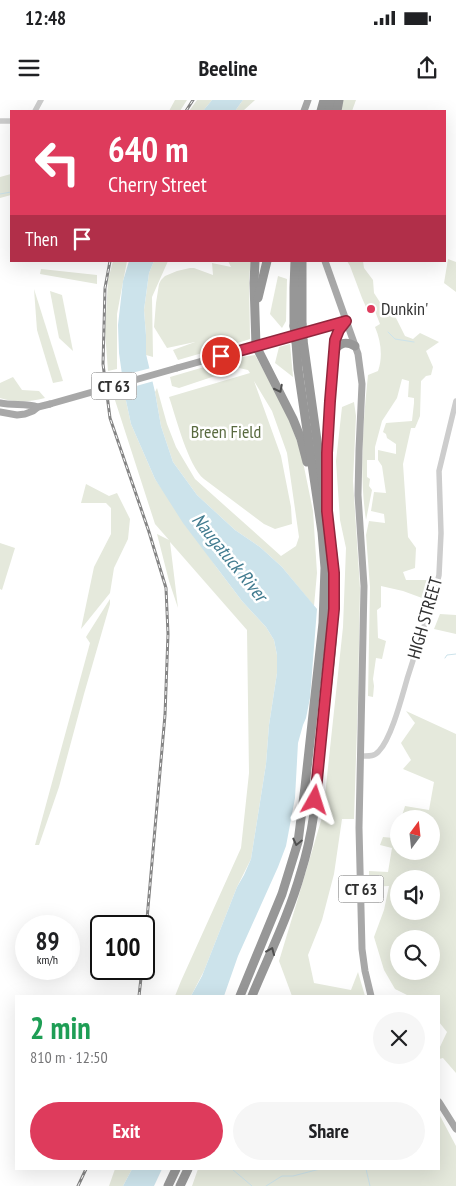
<!DOCTYPE html>
<html lang="en">
<head>
<meta charset="utf-8">
<style>
  :root { --surface:#fff; --page:#f6f6f6; --text:#202124; --muted:#757577; --accent:#de3b5c }
  body { margin:0; font-family:"PT Sans Narrow",sans-serif; background:var(--page); color:var(--text); height:100vh; display:flex; flex-direction:column; font-size:19px; white-space:nowrap }
  * { box-sizing:border-box; margin:0 }
  p { font-size:16px; color:var(--muted) }
  .icon { flex:none; width:28px; height:28px; fill:none; stroke:currentColor; stroke-width:2; stroke-linecap:round; stroke-linejoin:round }
  .map { position:relative; flex:1; overflow:hidden }
  .sheet { position:absolute; left:15px; top:895px; width:425px; height:175px; display:flex; flex-direction:column; background:var(--surface); border-radius:0px; box-shadow:0 5px 20px #0002 }
  .sheet>* { flex:none }
  .hud { position:absolute; left:10px; top:10px; width:436px; height:152px; border-radius:0px; box-shadow:0 5px 20px #0002; background:#de3b5c; color:#fff; overflow:hidden }
  .needle { width:32px; rotate:15deg }
  .fabs { position:absolute; left:390px; top:710px; display:grid; gap:10px }
  .fabs a { display:grid; place-items:center; width:50px; height:50px; border-radius:50%; background:var(--surface); box-shadow:0 5px 20px #0002; font-size:25px }
  .speed { position:absolute; left:15px; top:815px; display:flex; gap:10px; font-size:25px; font-weight:700; text-align:center }
  .speed>* { display:grid; place-content:center; width:65px; height:65px; border-radius:50%; background:var(--surface); box-shadow:0 5px 20px #0002; line-height:1 }
  .speed small { font-size:12px; font-weight:400 }
  .speed .limit { border:2px solid #111; border-radius:8px; background:#fff; color:#111 }
  .pin { position:absolute; display:grid; place-items:center; width:42px; height:42px; color:#fff; margin:-21px; border:2px solid #fff; border-radius:50%; box-shadow:0 1px 5px #0007 }
  .me { position:absolute; width:55px; margin:-28px; rotate:6deg; stroke-linejoin:round; filter:drop-shadow(0 0 4px #0008) }
  .turn { display:flex; align-items:center; gap:18px; height:105px; padding:0 15px; font-size:22px }
  .turn .icon { width:65px; height:65px; stroke-width:2.5 }
  .turn b { display:block; font-size:35px; line-height:42px }
  .then { display:flex; align-items:center; height:48px; padding:0 15px; background:#0003; gap:10px; font-size:19px }
  .round { display:grid; place-items:center; flex:none; width:52px; height:52px; border-radius:26px; background:var(--page) }
  .headline { display:flex; align-items:center; justify-content:space-between; height:85px; padding:0 15px }
  h1 { font-size:30px; font-weight:700; line-height:38px; color:#1e9e55 }
  .primary-button { display:flex; gap:10px; margin-top:auto; padding:10px 15px }
  .primary-button a { flex:1; height:58px; border-radius:30px; background:var(--accent); color:#fff; font-size:20px; font-weight:700; line-height:58px; text-align:center }
  .primary-button a+a { background:var(--page); color:var(--text) }
  .status { display:flex; justify-content:space-between; align-items:center; height:35px; padding:0 25px; background:var(--surface); direction:ltr }
  .status svg { height:14px; fill:currentColor }
  header { display:flex; justify-content:space-between; align-items:center; height:65px; padding:0 15px; background:var(--surface); font-size:22px; font-weight:700 }
  .map>svg:first-child { display:block }
</style>
</head>
<body>
<div class="status"><b>12:48</b><svg viewBox="0 0 49 12"><path d="M0 12V9h3v3zM5 12V6h3v6zM10 12V3h3v9zM15 12V0h3v12zM26 1h20v11H26zM47 4h2v5h-2z"/></svg></div>
<header><svg class="icon" aria-label="menu" viewBox="0 0 24 24"><path d="M4 6h16M4 12h16M4 18h16"/></svg>Beeline<svg class="icon" aria-label="share" viewBox="0 0 24 24"><path d="M12 15V3M7 8l5-5 5 5M5 13v7h14v-7"/></svg></header>
<div class="map">
<svg width="456" height="1086" viewBox="0 0 456 1086">
  <rect width="100%" height="100%" fill="#fff"/>
  <g fill="#e5e9dc" fill-rule="evenodd">
    <path d="M175,0h12l-7,11h-11z"/>
    <path d="M197,0h15l-9,11h-14z"/>
    <path d="M243,0h12l-12,11h-8z"/>
    <path d="M343,0h13l-4,11h-11z"/>
    <path d="M11,74v21l-11,3v-21z"/>
    <path d="M448,159l8,3v30l-12,-9z"/>
    <path d="M113,161h14l-10,53v55l-9,2 -3,-39 3,-52z"/>
    <path d="M154,161h14l-16,36 1,60 -7,-2v-20l-2,-25 5,-37z"/>
    <path d="M228,161h23l-2,17 1,61 -6,2 -66,19 -5,-10 22,-8 -28,6 -13,-21 2,-24 3,-19 2,-4 4,-4 12,-5 13,-3h4l19,7 -1,-12 19,4z"/>
    <path d="M347,161h16l1,7 9,12 1,13 11,17 8,2 12,24 8,3 7,-6 19,9 -13,9 7,16 -2,8 -5,1 -5,5 -1,35 -5,12h-4l-8,36 5,73 8,11 -1,20 -12,4 3,8h27l-4,13 -6,-1 -1,6 -19,-7 -22,-5v21l-4,3 1,28 8,3 -4,18 -6,-1 -3,21 1,7 -1,11 -5,-1 2,-109 -4,-52 3,-14 16,2 -1,-9 -13,-3 3,-19 12,1 -4,-27 -4,-6v-10l18,4v-10l-9,-6 -1,-4 -3,-2 3,-9 26,-2 2,-18v-5l-6,-1 1,-16 -7,-2 -5,19 -15,23 -7,26v13h-8v17l3,2 -1,7 3,4 -6,30c-7,-47 -3,-97 2,-145l10,-4c5,-14 3,-30 -3,-44l5,-3 -7,-18 -7,1 -4,-9 -12,-32z"/>
    <path d="M41,169l56,6v9l-57,-10z"/>
    <path d="M278,176l9,3 -1,42 -4,7 -12,-14z"/>
    <path d="M34,189l29,92 -10,2 -16,-53z"/>
    <path d="M50,191l12,4 11,56 -14,-13z"/>
    <path d="M290,244l3,33 -18,-14 4,-16z"/>
    <path d="M255,255l30,54 16,43 12,59 4,62 -3,33 -32,-39 -22,-20 -25,-17 -38,-35 -24,-33 -12,-36 -6,-34 2,-4 10,36 9,23 19,32 86,77 15,-10 3,-9 -12,-84 -15,-42 -18,-30 27,75 10,51 1,17 -17,5 -11,-5 -60,-45c-16,-13 -28,-62 -35,-82l81,-24 -2,-3 -9,-2 -60,20 -7,-2 -2,-9 65,-19z"/>
    <path d="M13,277l9,13 17,1 6,7c-16,4 -30,5 -45,0v-15z"/>
    <path d="M113,294l12,2 6,28 24,55 62,89 25,33 24,26 8,13 3,15v18l-8,52 -3,39 -15,95 -14,28 -33,84 -13,25h-16l6,-15 60,-133 8,-75 -2,-143 -77,-88 8,66 -9,-27 -12,-47 12,6 -14,-16z"/>
    <path d="M354,302l2,14 -3,65 7,107 -2,109 -4,122h-12l-8,55 -12,46 -14,35 6,28 37,7 7,-18 7,24h-73l-13,-35 17,-56 27,-91 20,-187 3,-79 -6,-28 -4,-59 6,-54z"/>
    <path d="M86,384l23,12 8,-3 13,26 -2,20 -14,29 -4,25 -29,36 13,-62 17,-33v-26l-5,-5h-25z"/>
    <path d="M0,443l15,5 -13,42 -2,-1z"/>
    <path d="M110,499v5l-26,90 -25,93 -20,58h-4l55,-202 -4,-6z"/>
    <path d="M440,514l16,1v19l-22,-5z"/>
    <path d="M406,611l50,23v339l-13,-15 -4,1v-10l8,-17 -8,-10v-26h-30l-14,-7 -11,-19 -10,-33 10,-27 5,-24 -20,1v-16l19,1 4,-24 -12,-3 3,-8 10,1 6,-14v27h32v-32h-30l4,-13 24,4 5,-28 -31,-13 8,-9 -10,-17 14,-20zM399,779h32v32h-32zM399,839h32v32h-32z"/>
    <path d="M439,1014l17,32v40h-264l6,-17h241z"/>
    <path d="M115,1069h17l-9,17h-14z"/>
  </g>
  <g fill="#cce3eb">
    <path d="M212,0h31l-8,11h-32z"/>
    <path d="M129,161h25l-5,12 -5,37 2,25v19l9,38 6,34 12,36 24,33 38,35 25,17 22,20 35,42 -7,89 -4,20 -3,7 -5,18 -3,55 -9,48 -8,21 -40,89 -14,40h-33l11,-20 35,-89 7,-12 7,-16 15,-95 3,-39 8,-52v-18l-3,-15 -8,-13 -24,-26 -25,-33 -34,-45 -28,-44 -24,-55 -6,-28 -6,-43 -1,-28 5,-44z"/>
    <path d="M132,1069h30l-8,17h-31z"/>
  </g>
  <path fill="#fff" d="M151,268l3,13 -32,9 -2,-14z"/>
  <g fill="none" stroke-linecap="round" stroke-linejoin="round">
    <g stroke="#cce3eb" stroke-width="1">
      <path d="M0,94l11,-2"/>
      <path d="M388,232l7,7 19,3"/>
      <path d="M445,558l2,-3 9,-1"/>
      <path d="M232,1069l20,17"/>
      <path d="M366,1069l4,17"/>
      <path d="M266,1086l16,-10h11l27,-7"/>
    </g>
    <g stroke="#cdcdcd" stroke-width="5.5">
      <path d="M35,11l6,-11"/>
      <path d="M0,21h11"/>
      <path d="M361,656c7,0 13,1 18,-5 13,-14 23,-55 29,-75 9,-28 18,-56 27,-84l4,-17 2,-42 -2,-62 17,-70"/>
    </g>
    <g stroke="#a8a8a8" stroke-width="7">
      <path d="M304,11l4,-11"/>
      <path d="M325,161l33,93 4,30 -3,66 -1,45 6,91 -5,242 3,121 3,22 6,25"/>
      <path d="M177,268l169,-47"/>
      <path d="M0,303c13,3 25,0 38,4"/>
      <path d="M0,312l17,3 8,-1 8,-3 5,-4 12,-3"/>
      <path d="M439,1002l17,27"/>
    </g>
    <g stroke="#979797" stroke-width="9">
      <path d="M321,11l3,-11"/>
      <path d="M329,11l3,-11"/>
      <path d="M337,11l2,-11"/>
      <path d="M255,161l-1,22 2,63 37,73 8,20 6,23"/>
      <path d="M258,198l9,-37"/>
      <path d="M302,224v-63"/>
      <path d="M294,226v-38l1,-27"/>
      <path d="M334,251c6,-9 12,-10 21,-5"/>
      <path d="M327,381v-28l3,-52 5,-61 4,-10 7,-9"/>
      <path d="M240,896l42,-102 16,-52 7,-55 18,-164 2,-55 -3,-36 -24,-163 -2,-27"/>
      <path d="M252,896c17,-41 37,-81 49,-124 15,-47 17,-97 22,-146 6,-57 15,-114 10,-171l-30,-215"/>
      <path d="M168,1086l8,-17"/>
      <path d="M180,1086l8,-17"/>
    </g>
    <g stroke="#858585" stroke-width="3">
      <g id="rail">
        <path d="M186,11l7,-11"/>
        <path d="M110,161l-5,27 -2,76 7,54 39,114 17,56 2,46 -3,81 -21,238"/>
        <path d="M139,896l3,-27"/>
        <path d="M78,1086l8,-17"/>
      </g>
    </g>
    <use href="#rail" stroke="#fff" stroke-width="1" stroke-dasharray="4" stroke-linecap="butt"/>
    <path stroke="#a8a8a8" stroke-width="7" d="M50,304l127,-36"/>
    <g stroke="#979797" stroke-width="9">
      <path d="M302,224l1,16"/>
      <path d="M294,226l2,16"/>
    </g>
  </g>
  <defs><path id="oneway-chevron" d="M-2-3.5L2.5 0L-2 3.5" fill="none" stroke-width="1.6" stroke-linecap="round" stroke-linejoin="round" transform="scale(1.25)"/></defs>
  <g stroke="#4f4f4f">
    <use href="#oneway-chevron" transform="translate(279 289) rotate(63)"/>
    <use href="#oneway-chevron" transform="translate(297 742) rotate(103)"/>
    <use href="#oneway-chevron" transform="translate(271 851) rotate(-67)"/>
  </g>
  <g fill="none" stroke-linecap="round" stroke-linejoin="round">
    <g stroke="#90263c" stroke-width="12">
      <path id="route" d="M221,256l125,-35 -7,9 -4,10 -5,61 -3,52v58l7,62v36l-19,191"/>
    </g>
    <use href="#route" stroke="#de3b5c" stroke-width="9"/>
  </g>
  <circle fill="#de3b5c" stroke="#fff" stroke-width="2" cx="371" cy="209" r="5"/>
  <g text-anchor="middle" stroke-width="5" stroke-linejoin="round" paint-order="stroke">
    <g fill="#fff" stroke="#6e6e6e" stroke-width="1">
      <rect x="91.5" y="272.5" width="45" height="27" rx="4"/>
      <rect x="338.5" y="775.5" width="45" height="27" rx="4"/>
    </g>
    <g font-size="16" font-weight="bold" fill="#303030">
      <text x="114" y="292">CT 63</text>
      <text x="361" y="795">CT 63</text>
    </g>
    <g font-size="18" fill="#303030" stroke="#fff" text-anchor="start">
      <text x="381" y="215">Dunkin'</text>
    </g>
    <g font-size="18" fill="#596a3f" stroke="#fff">
      <text x="226" y="338">Breen Field</text>
    </g>
    <g font-size="18" fill="#303030" stroke="#fff">
      <text transform="translate(425 518) rotate(-74)" y="6">HIGH STREET</text>
    </g>
    <g font-size="19" font-style="italic" fill="#417b8f" stroke="#fff">
      <text transform="translate(230 457) rotate(51)" y="7">Naugatuck River</text>
    </g>
  </g>
</svg>
<div class="fabs">
<a><svg class="needle" viewBox="-14 -14 28 28"><path d="M0-13l5 13h-10z" fill="#e53935"/><path d="M0 13l5-13h-10z" fill="#757577"/></svg></a>
<a><svg class="icon" aria-label="sound" viewBox="0 0 24 24"><path d="M4 9h4l5-4v14l-5-4H4zM17 9q2 3 0 6"/></svg></a>
<a><svg class="icon" aria-label="search" viewBox="0 0 24 24"><circle cx="10" cy="10" r="6"/><path d="M15 15l6 6"/></svg></a>
</div>
<div class="speed"><div>89<small>km/h</small></div><div class="limit">100</div></div>
<div class="pin" style="left:221px;top:256px;background:#d93025"><svg class="icon" aria-label="arrive" viewBox="0 0 24 24"><path d="M6 21V4h12l-3 4 3 4H6"/></svg></div>
<svg class="me" style="left:315px;top:700px" viewBox="-20 -20 40 40"><path d="M0-17L14 15 0 8-14 15z" fill="#de3b5c" stroke="#fff" stroke-width="4"/></svg>
<div class="hud">
<div class="turn"><svg class="icon" aria-label="left" viewBox="0 0 24 24"><path d="M17 20v-9H6M10 6l-5 5 5 5"/></svg><div><b>640 m</b>Cherry Street</div></div>
<div class="then">Then<svg class="icon" aria-label="arrive" viewBox="0 0 24 24"><path d="M6 21V4h12l-3 4 3 4H6"/></svg></div>
</div>
<section class="sheet">
<div class="headline"><div><h1>2 min</h1><p>810 m · 12:50</p></div><a class="round"><svg class="icon" aria-label="close" viewBox="0 0 24 24"><path d="M6 6l12 12M18 6L6 18"/></svg></a></div>
<div class="primary-button"><a>Exit</a><a>Share</a></div>
</section>
</div>
</body>
</html>
